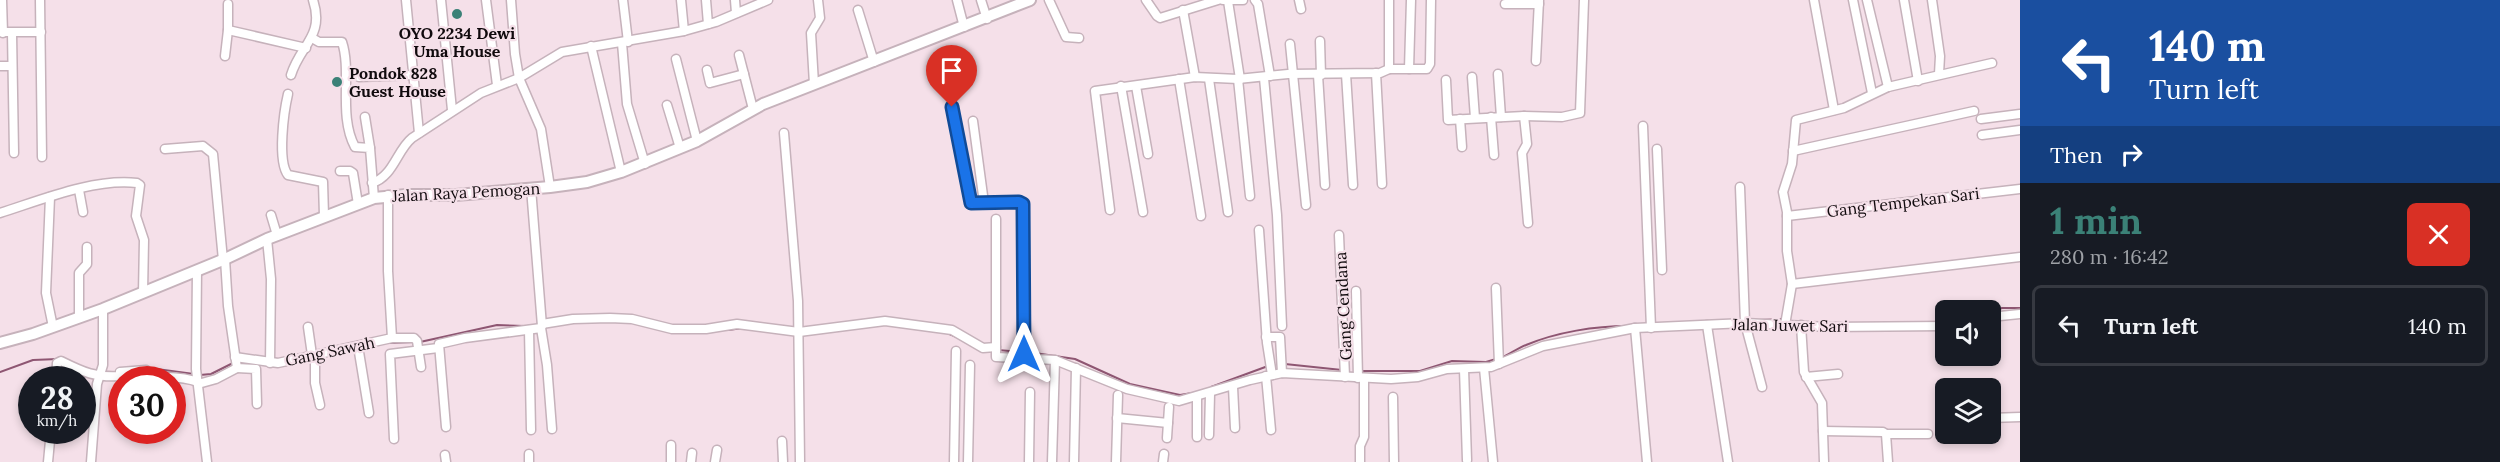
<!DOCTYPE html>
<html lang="en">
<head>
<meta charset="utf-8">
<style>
  :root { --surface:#171b24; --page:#242831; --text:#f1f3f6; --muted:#9ea1a6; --line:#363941; --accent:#3b8177 }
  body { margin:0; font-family:Lora,serif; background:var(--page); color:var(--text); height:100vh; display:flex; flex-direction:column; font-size:22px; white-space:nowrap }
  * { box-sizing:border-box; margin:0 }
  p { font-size:20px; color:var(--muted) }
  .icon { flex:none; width:33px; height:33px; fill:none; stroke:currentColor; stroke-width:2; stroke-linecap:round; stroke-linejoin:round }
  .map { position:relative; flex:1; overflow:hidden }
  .details { display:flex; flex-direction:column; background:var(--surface); width:480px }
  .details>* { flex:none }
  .top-card { background:#1a4fa0; color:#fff; overflow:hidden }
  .tools { position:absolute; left:1935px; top:300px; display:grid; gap:12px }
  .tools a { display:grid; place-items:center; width:66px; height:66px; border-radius:9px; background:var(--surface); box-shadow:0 3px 9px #0003; font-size:30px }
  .speed { position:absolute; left:18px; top:366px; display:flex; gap:12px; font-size:30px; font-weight:700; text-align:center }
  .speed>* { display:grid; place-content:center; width:78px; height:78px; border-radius:50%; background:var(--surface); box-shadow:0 3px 9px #0003; line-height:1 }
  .speed small { font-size:15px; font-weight:400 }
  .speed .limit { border:9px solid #d22; background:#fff; color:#111 }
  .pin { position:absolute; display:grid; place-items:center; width:51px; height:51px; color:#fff; margin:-62px -26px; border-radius:50% 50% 50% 0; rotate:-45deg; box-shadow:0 0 6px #0007 }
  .pin .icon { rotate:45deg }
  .me { position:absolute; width:66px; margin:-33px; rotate:0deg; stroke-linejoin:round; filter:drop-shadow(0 0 4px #0008) }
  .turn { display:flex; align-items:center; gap:21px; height:126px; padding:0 30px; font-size:27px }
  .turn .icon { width:78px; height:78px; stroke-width:2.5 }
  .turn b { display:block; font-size:42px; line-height:51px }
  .then { display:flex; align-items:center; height:57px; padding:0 30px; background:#0003; gap:12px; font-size:22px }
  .round { display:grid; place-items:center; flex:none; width:63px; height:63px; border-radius:9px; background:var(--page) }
  .head { display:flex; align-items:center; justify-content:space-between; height:102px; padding:0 30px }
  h1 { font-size:36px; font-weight:700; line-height:45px; color:var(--accent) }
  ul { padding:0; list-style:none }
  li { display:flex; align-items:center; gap:18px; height:81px; margin:0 12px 9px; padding:0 18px; border:3px solid var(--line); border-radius:9px }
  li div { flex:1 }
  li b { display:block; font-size:22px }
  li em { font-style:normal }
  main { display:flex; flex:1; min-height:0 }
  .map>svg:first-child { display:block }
</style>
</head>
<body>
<main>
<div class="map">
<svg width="2020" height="462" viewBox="0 0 2020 462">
  <rect width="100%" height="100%" fill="#f5e0e9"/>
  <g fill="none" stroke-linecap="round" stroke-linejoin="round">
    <g stroke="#8e5672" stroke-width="2">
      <path d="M1990,312l12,-4h18"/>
      <path d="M1759,320l25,-1"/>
      <path d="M1936,322h10"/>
      <path d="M728,330l15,-2"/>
      <path d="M947,333l12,5"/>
      <path d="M420,342l77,-17 27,1"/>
      <path d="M388,343l24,-1"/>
      <path d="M998,350l24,2"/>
      <path d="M1028,352l47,7 55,25 50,11 12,-2"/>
      <path d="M1501,358c9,-4 17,-10 25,-13 31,-13 69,-19 102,-19"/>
      <path d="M1285,364l57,6"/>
      <path d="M273,366l15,-1"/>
      <path d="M149,368l45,6"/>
      <path d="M1360,371h60l32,-10 34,1 10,-3"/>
      <path d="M0,372l33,-12 25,-1"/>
      <path d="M200,375l11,-1 22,-11"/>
      <path d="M1211,387l57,-21"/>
    </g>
    <g stroke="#c6b2bb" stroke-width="11">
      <g id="minor">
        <path d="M2,0l1,33"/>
        <path d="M40,0l2,157"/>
        <path d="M406,0l13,133"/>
        <path d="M441,0l11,110"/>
        <path d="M486,0l11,85"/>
        <path d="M511,0l4,54 4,24 22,51 9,58"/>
        <path d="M623,0l5,42"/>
        <path d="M681,0l3,31"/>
        <path d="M706,0l2,24"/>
        <path d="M735,0l1,13"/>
        <path d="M957,0l7,27"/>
        <path d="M981,0l6,19"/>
        <path d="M1049,0l17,37 13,1"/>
        <path d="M1146,0l11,16 3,2 58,-18"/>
        <path d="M1223,0h20"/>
        <path d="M1255,0l3,4 12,72"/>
        <path d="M1299,0l2,9"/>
        <path d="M1814,0l20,110"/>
        <path d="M1853,0l19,93"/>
        <path d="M1867,0l21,87"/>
        <path d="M1904,0l14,81"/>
        <path d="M1932,0l8,56 -1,18"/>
        <path d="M1228,1l12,78"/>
        <path d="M1505,4h34"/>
        <path d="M858,10l16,52"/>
        <path d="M1183,10l12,67"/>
        <path d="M228,30l78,18"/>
        <path d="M0,32h41"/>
        <path d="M12,33l2,120"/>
        <path d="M312,38l7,4h23c10,30 -4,74 13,105l15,1 4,50"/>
        <path d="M1320,41l1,34"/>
        <path d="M622,43l5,61 18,60"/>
        <path d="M1290,44l16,161"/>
        <path d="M591,46l30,126"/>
        <path d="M739,55l14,54"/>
        <path d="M225,56l3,-26v-26"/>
        <path d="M676,59l21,82"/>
        <path d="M1536,61l3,-61"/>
        <path d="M0,66h12"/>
        <path d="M1389,69v-69"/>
        <path d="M1409,69l2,-69"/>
        <path d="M707,70l3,13 34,-9"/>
        <path d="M1376,73l6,111"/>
        <path d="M1346,74l7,111"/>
        <path d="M1498,74l3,43"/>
        <path d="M291,75c9,-30 34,-39 22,-75"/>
        <path d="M1318,75l7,110"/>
        <path d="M359,77l54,-2"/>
        <path d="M1472,77l3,41"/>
        <path d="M1264,78l13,137 5,111"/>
        <path d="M1179,79l22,137"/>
        <path d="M1209,79l19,133"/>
        <path d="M1238,79l12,117"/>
        <path d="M1446,80l2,40 76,-4 38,1 18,-4 4,-113"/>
        <path d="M814,84l-3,-51 9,-15 -2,-18"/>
        <path d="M1121,86l22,126"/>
        <path d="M1136,86l12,68"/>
        <path d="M288,94c-4,17 -11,67 0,81l35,7 1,34"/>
        <path d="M667,105l13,43"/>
        <path d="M953,107l18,96 48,-1 4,2 1,154"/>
        <path d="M1524,116l3,28 -5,9 6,70"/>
        <path d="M365,117l5,31"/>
        <path d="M1491,117l3,38"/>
        <path d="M1460,119l2,28"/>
        <path d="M1981,119l39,-5"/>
        <path d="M973,121l11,82"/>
        <path d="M1643,126l8,202"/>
        <path d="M784,133l14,168 2,161"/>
        <path d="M1982,135l38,-5"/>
        <path d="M165,149l38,-3 10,8 10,106"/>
        <path d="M1657,149l5,121"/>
        <path d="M1793,151l181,-40"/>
        <path d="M340,171h10l3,2 5,31"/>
        <path d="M372,183c21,-6 25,-33 40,-45l69,-45 38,-15 43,-26 122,-21 32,-9 52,-22"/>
        <path d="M1740,187l5,136 17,64"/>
        <path d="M531,188l11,138 -1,2 6,37 5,64"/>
        <path d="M79,190l4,22"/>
        <path d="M388,195v76l4,67"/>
        <path d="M50,197l-4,96 7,34"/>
        <path d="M1110,210l-15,-119 100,-14 43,2 50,-5 92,-1 9,-4h38l3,-5 1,-64"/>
        <path d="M0,213c41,-13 94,-35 137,-30l3,2 -4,31 8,24 -1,53"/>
        <path d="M271,215l6,20"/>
        <path d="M1787,216l233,-27"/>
        <path d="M996,219v138l59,3 72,29 52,12 71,-21 32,-7 109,6 27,-2 29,-8 44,-2 52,-21 92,-18 110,-5 83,4 118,-1"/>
        <path d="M1259,230l8,113 5,32"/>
        <path d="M1339,235l6,142"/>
        <path d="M267,239l4,40 -1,84"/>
        <path d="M225,259l3,47 9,62 19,1 1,35"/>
        <path d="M197,270l-1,99 11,93"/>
        <path d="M1792,284l228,-27"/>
        <path d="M1496,288l3,76"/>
        <path d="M1356,291l2,87"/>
        <path d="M1990,317l30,-3"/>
        <path d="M79,318v-45l8,-9v-17"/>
        <path d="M542,324l31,-5 37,-1 22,1 40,10h34l31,-5 62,8 86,-11 67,9 31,18 13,-1"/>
        <path d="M1707,325l21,137"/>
        <path d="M1785,325l7,-41 -5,-33v-39l-4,-20 9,-28 4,-44 48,-12 44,-21 104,-24"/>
        <path d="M1801,325l3,47 18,31 2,59"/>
        <path d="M308,327l4,28"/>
        <path d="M1635,328l12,134"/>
        <path d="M529,330l2,100"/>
        <path d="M1266,337h14l2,36"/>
        <path d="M358,346l11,67"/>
        <path d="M315,355v28l5,22"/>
        <path d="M235,357l43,6 114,-25h22l3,3 4,26"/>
        <path d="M1484,368l9,94"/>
        <path d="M1464,369l3,91"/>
        <path d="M121,376l-1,-4 26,-2 -1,5c19,3 35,0 53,7"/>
        <path d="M1266,376l5,54"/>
        <path d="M1806,377l32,-3"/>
        <path d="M56,380l1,-17 4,-2c22,11 35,17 60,15l1,12"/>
        <path d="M198,384l18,-5 21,-11"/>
        <path d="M1233,387l2,41"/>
        <path d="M1197,397v40"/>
        <path d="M1393,397l1,65"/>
        <path d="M1117,418l51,5"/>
        <path d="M1990,418l30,-1"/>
        <path d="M446,427l-7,-83 26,-6 76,-10"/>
        <path d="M1823,431l60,1 3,2 2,28"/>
        <path d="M1886,434h42"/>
        <path d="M1209,435l1,-41"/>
        <path d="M1167,438l2,-31"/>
        <path d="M394,439l-4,-85 48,-6"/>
        <path d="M782,441l1,21"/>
        <path d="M529,454v8"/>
        <path d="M445,455l1,7"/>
        <path d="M48,462l3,-32"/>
        <path d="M91,462l6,-78 6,-19v-56"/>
        <path d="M671,462v-17"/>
        <path d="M691,462l1,-9"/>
        <path d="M715,462l2,-12"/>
        <path d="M954,462l2,-111"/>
        <path d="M968,462l2,-97"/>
        <path d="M1029,462l1,-70"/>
        <path d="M1052,462l3,-102"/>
        <path d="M1074,462l2,-94"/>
        <path d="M1116,462l2,-67"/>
        <path d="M1163,462l1,-8"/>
        <path d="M1360,462v-16l4,-9v-58"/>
      </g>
    </g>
    <g stroke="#c6b2bb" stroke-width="14">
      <path id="tertiary" d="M0,343l33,-9 70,-25 122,-50 42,-20 107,-41 33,-3h49l94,-8 37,-5 34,-10 76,-31 66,-37 267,-104"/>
    </g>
    <use href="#minor" stroke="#fff" stroke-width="8"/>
    <use href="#tertiary" stroke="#fff" stroke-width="10"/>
  </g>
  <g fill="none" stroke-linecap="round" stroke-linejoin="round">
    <g stroke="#114b97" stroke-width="15">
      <path id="route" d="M952,107l19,96 48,-1 4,2 1,150"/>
    </g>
    <use href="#route" stroke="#1a73e8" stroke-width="10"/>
  </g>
  <g fill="#3b8177" stroke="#f5e0e9" stroke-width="2">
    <circle cx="457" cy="14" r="6"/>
    <circle cx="337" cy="82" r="6"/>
  </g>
  <g text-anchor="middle" stroke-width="4.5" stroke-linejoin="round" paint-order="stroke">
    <g font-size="16" font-weight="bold" fill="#100a0d" stroke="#f5e0e9">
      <text x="457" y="39">OYO 2234 Dewi<tspan x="457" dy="18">Uma House</tspan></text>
      <text x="349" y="79" text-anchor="start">Pondok 828<tspan x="349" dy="18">Guest House</tspan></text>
    </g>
    <g font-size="16" fill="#100a0d" stroke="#f5e0e9">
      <text transform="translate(466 192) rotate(-3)" y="6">Jalan Raya Pemogan</text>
      <text transform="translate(1903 202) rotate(-7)" y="6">Gang Tempekan Sari</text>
      <text transform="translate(1343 306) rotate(-93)" y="6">Gang Cendana</text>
      <text transform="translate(1790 325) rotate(1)" y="6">Jalan Juwet Sari</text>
      <text transform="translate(330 351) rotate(-12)" y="6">Gang Sawah</text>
    </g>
  </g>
</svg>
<div class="tools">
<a><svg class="icon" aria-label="sound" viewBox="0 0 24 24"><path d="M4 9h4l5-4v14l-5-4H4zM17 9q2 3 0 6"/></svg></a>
<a><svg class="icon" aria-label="layers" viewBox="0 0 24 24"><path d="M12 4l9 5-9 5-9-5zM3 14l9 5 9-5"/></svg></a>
</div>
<div class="speed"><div>28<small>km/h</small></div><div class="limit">30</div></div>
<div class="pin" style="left:952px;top:107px;background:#d93025"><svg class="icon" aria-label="arrive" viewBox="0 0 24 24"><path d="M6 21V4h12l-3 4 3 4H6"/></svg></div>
<svg class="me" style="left:1024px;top:354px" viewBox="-20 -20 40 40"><path d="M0-17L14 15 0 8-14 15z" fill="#1a73e8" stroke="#fff" stroke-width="4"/></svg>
</div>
<section class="details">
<div class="top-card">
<div class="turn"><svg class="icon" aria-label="left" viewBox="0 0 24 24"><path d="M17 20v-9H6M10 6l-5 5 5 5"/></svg><div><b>140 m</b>Turn left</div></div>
<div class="then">Then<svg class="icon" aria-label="right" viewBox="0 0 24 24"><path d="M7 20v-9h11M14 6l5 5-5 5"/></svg></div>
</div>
<div class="head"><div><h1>1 min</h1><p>280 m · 16:42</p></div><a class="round" style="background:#d93025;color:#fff"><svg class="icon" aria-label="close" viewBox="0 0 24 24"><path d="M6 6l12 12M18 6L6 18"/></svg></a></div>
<ul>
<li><svg class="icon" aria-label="left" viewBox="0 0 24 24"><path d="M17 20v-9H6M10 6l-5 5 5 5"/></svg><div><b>Turn left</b></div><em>140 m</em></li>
</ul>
</section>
</main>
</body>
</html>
